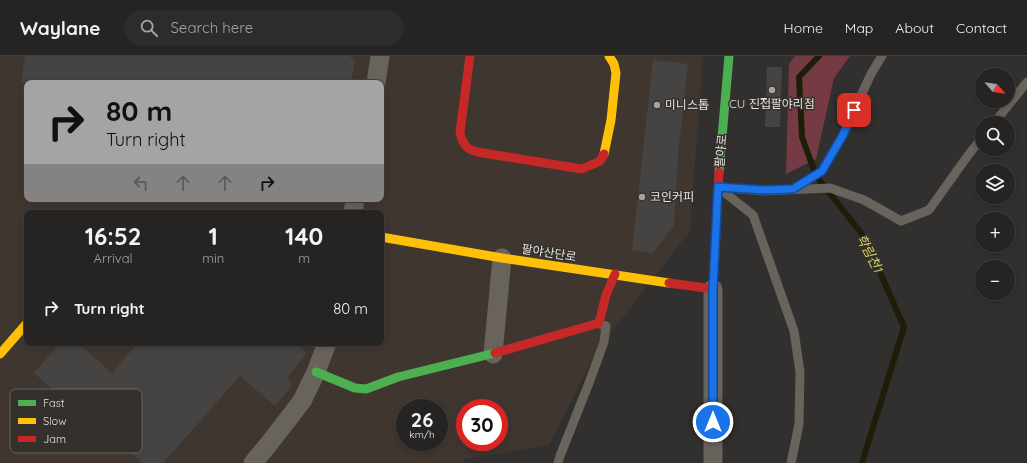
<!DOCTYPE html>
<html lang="en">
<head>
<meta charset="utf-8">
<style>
  :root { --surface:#262422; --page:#2e2c2a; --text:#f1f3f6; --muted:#a4a4a5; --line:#424140 }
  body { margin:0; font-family:Quicksand,"Noto Sans KR",sans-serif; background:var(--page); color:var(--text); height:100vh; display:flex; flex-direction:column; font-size:15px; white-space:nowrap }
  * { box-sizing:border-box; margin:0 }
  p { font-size:13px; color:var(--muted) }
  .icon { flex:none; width:22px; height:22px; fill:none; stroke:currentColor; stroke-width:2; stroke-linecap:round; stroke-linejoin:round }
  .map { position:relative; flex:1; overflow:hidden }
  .panel { position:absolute; left:24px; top:154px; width:360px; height:136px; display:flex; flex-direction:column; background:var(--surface); border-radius:8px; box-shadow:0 2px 6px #0003,0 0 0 1px var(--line) }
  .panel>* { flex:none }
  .hud { position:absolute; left:24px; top:24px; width:360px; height:122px; border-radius:8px; box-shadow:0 2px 6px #0003,0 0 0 1px var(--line); background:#a6a4a2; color:#111; overflow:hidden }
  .needle { width:26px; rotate:118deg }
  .fabs { position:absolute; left:975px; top:12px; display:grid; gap:8px }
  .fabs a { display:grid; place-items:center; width:40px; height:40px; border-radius:50%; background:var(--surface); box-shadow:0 2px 6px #0003,0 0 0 1px var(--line); font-size:20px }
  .speed { position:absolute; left:396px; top:343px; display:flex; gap:8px; font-size:20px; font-weight:700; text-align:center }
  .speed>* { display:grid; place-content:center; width:52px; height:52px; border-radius:50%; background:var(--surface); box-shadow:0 2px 6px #0003,0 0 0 1px var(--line); line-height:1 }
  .speed small { font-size:10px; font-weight:400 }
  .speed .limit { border:6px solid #d22; background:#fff; color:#111 }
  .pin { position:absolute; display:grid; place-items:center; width:34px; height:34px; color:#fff; margin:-17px; border-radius:8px; box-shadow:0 2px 6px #0006 }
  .me { position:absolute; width:44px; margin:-22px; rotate:0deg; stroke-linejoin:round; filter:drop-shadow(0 0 3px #0008) }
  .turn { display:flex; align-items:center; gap:14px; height:84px; padding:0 16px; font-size:18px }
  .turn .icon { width:52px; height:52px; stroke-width:2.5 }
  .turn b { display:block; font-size:28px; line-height:34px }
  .lanes { display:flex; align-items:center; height:38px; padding:0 16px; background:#0003; justify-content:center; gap:20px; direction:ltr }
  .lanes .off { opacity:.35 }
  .eta { display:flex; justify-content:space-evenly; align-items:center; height:68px; text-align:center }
  .eta b { font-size:24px; font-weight:700; line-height:28px }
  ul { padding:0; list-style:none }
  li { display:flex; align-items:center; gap:12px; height:60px; padding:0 16px }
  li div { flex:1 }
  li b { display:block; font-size:15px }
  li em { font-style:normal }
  header { display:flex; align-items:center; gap:24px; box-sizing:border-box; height:56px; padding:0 20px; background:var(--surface); border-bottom:1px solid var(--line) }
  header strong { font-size:19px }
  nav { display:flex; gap:22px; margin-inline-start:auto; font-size:14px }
  .search { width:280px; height:36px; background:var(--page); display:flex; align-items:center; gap:10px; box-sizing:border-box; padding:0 14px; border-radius:22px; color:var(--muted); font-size:15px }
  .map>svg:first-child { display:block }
</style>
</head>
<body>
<header>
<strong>Waylane</strong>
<div class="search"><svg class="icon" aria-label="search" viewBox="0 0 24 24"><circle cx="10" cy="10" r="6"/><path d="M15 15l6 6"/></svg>Search here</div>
<nav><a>Home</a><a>Map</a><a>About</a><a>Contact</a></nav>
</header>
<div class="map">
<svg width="1027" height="407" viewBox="0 0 1027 407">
  <rect width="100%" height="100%" fill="#32302e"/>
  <path fill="#3f3630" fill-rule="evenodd" d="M0,0h703l-13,175 -94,121 -47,93 -84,14 -3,4h-462zM27,27h354v116h-354zM27,157h354v130h-354zM405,352h34v34h-34zM465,352h34v34h-34z"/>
  <path fill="#753b44" d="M795,0h55l-16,22 -18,81 -30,15 3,-110z"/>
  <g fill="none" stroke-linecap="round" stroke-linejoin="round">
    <path stroke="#1e1d08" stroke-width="6" d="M819,0l-20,21 3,60 14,39 49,62 39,89 -42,136"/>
  </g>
  <g fill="#464442">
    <path d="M25,0h325l5,6 -4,21h-330z"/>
    <path d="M653,4l35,4 -10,91 -4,70 -21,28 -21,-3z"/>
    <path d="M767,11h15l-2,60h-15z"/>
    <path d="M60,287h18l34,30 26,-30h157l12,10 -20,25 5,7 -17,21 -35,-30 -77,87h-21l-28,-25 -3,4 -77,-69z"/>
  </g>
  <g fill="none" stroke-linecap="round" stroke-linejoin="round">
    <g stroke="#68635b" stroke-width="9">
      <path d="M994,67l33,-41"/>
      <path d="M718,131l45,4 67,-3 34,12 37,21 28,-11 40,-56 13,-16"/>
      <path d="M719,132l34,27 41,116 6,41 -1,52 -8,39"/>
      <path d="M795,132l27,-17 21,-36 28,-61 11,-18"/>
      <path d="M558,407l2,-7 29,-73 15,-41 2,-16 -6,-2"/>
    </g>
    <g stroke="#68635b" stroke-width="19">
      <path d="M376,27l4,-27"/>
      <path d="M353,157l2,-14"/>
      <path d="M713,233v174"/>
      <path d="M493,298l9,-96"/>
      <path d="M253,407l15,-18 34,-44 14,-29 11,-29"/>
    </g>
    <g stroke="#4caf50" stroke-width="9">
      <path d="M719,116l10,-116"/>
      <path d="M316,316l39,16 11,1 32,-12 97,-24"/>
    </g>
    <g stroke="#ffc107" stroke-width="9">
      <path d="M604,98l7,-34 5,-47 -2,-9 -5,-8"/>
      <path d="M381,181l121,21 167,25"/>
      <path d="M0,298l27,-31"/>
    </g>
    <g stroke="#c62828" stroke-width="9">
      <path d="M470,0l-10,76c2,11 6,17 17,20l105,17 16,-7 2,-1 4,-7"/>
      <path d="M669,227l44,6 6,-117"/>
      <path d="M495,297l104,-30 7,-28 9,-21"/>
    </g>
  </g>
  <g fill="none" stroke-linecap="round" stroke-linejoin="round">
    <g stroke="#114b97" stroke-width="10">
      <path id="route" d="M713,366v-133l5,-102 45,3 30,-1 29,-18 21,-36 11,-25"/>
    </g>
    <use href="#route" stroke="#1a73e8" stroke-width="7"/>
  </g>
  <g fill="#a6a4a2" stroke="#34302c" stroke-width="1.5">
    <circle cx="772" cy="34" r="4"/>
    <circle cx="657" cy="49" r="4"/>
    <circle cx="642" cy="141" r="4"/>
  </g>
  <g text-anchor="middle" stroke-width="3" stroke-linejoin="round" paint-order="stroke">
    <g font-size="12" fill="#e5e2e0" stroke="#34302c" text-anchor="start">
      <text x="772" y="52" text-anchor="middle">CU 진접팔야리점</text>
      <text x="665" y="53">미니스톱</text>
      <text x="650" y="145">코인커피</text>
    </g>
    <g font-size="12" fill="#e5e2e0" stroke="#34302c">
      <text transform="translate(721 95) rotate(-85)" y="4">팔야로</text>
      <text transform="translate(549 197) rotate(9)" y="4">팔야산단로</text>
    </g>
    <g font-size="13" font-style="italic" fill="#d9d46c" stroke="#34302c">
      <text transform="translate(870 197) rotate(63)" y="5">학림천1</text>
    </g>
  </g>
  <rect x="10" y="333" width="132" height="64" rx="6" fill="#34302c" stroke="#696562" stroke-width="1"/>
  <rect x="18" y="344" width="18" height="6" fill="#4caf50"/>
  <rect x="18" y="362" width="18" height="6" fill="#ffc107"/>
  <rect x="18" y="380" width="18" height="6" fill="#c62828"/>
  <g font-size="11" fill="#e5e2e0">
    <text x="43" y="351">Fast</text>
    <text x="43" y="369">Slow</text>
    <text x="43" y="387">Jam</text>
  </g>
</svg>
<div class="fabs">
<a><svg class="needle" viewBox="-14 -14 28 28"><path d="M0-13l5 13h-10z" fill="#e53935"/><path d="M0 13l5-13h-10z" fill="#a4a4a5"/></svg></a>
<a><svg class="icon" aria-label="search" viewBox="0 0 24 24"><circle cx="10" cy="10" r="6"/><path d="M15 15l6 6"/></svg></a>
<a><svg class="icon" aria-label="layers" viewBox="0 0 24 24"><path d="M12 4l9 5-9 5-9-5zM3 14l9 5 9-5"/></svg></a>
<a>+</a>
<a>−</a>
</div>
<div class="speed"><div>26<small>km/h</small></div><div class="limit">30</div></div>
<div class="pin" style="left:854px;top:54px;background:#d93025"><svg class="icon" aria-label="arrive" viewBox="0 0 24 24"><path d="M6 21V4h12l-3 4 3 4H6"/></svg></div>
<svg class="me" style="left:713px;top:366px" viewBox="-20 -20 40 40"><circle r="17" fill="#1a73e8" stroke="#fff" stroke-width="3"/><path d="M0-11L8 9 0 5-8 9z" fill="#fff"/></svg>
<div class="hud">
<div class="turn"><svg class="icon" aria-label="right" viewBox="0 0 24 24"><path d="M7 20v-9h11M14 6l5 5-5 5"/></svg><div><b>80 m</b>Turn right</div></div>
<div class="lanes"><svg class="icon off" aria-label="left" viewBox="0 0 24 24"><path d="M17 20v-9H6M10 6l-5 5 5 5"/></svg><svg class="icon off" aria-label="ahead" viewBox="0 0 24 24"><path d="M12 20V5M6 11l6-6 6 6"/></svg><svg class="icon off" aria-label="ahead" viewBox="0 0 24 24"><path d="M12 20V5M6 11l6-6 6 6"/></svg><svg class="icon" aria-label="right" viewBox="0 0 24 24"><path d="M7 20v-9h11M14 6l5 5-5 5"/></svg></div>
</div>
<section class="panel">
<div class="eta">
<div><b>16:52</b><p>Arrival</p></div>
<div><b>1</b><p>min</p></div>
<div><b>140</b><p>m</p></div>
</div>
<ul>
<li><svg class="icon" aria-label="right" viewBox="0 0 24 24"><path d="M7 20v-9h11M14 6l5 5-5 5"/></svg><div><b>Turn right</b></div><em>80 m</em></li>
</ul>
</section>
</div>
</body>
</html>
